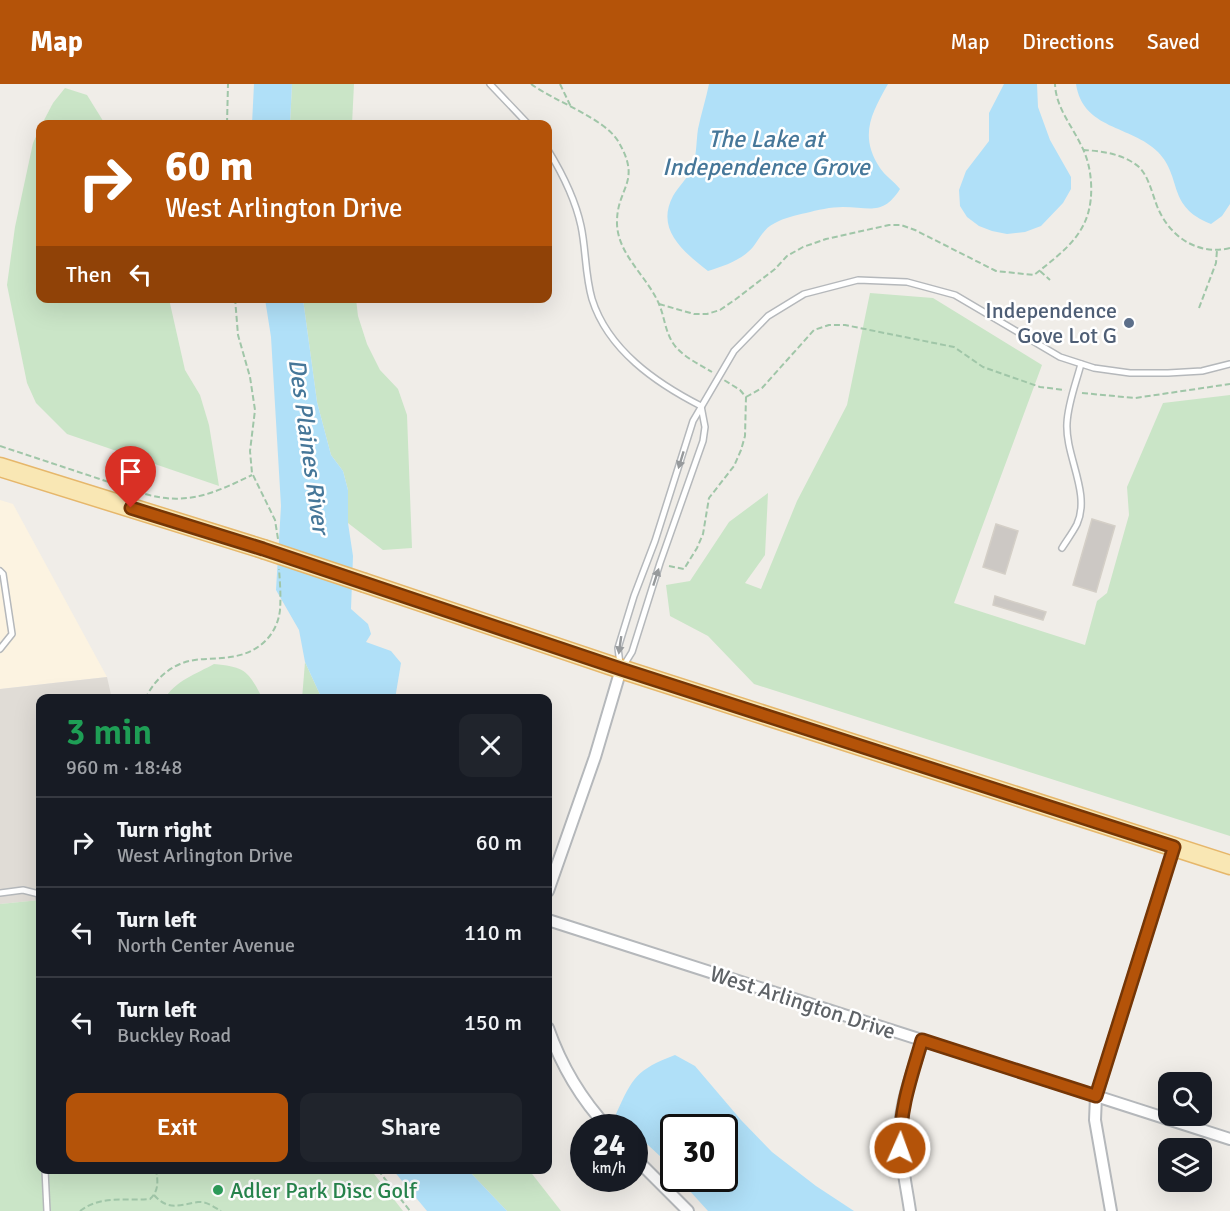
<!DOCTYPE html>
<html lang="en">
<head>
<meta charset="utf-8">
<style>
  :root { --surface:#171b24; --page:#20242c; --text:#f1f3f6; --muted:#9ea1a6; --line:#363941; --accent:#b45309 }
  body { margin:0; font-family:Signika,sans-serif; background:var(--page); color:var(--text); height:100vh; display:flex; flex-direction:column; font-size:22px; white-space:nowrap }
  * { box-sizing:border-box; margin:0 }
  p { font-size:20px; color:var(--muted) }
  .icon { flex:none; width:33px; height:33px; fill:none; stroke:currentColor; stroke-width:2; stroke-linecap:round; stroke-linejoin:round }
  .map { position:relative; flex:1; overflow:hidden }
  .side { position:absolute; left:36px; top:610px; width:516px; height:480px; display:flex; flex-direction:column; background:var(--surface); border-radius:12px; box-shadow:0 6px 24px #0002 }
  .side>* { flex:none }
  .banner { position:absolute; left:36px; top:36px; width:516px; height:183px; border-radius:12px; box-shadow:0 6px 24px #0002; background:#b45309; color:#fff; overflow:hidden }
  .controls { position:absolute; left:1158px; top:988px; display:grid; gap:12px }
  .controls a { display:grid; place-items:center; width:54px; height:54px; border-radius:12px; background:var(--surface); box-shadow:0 6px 24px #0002; font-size:30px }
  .speed { position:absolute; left:570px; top:1030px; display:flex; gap:12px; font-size:30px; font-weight:700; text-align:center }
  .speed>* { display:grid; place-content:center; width:78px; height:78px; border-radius:50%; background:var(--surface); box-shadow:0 6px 24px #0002; line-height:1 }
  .speed small { font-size:15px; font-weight:400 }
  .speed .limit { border:3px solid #111; border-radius:9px; background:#fff; color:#111 }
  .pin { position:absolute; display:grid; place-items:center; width:51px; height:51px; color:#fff; margin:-62px -26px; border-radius:50% 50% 50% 0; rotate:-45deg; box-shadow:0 0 6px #0007 }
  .pin .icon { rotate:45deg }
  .me { position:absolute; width:66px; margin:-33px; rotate:2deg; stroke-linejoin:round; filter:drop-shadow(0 0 4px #0008) }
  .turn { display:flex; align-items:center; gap:21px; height:126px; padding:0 30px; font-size:27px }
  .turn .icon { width:78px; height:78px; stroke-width:2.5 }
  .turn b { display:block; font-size:42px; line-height:51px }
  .then { display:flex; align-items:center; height:57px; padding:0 30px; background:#0003; gap:12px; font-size:22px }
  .round { display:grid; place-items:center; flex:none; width:63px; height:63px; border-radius:12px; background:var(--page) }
  .headline { display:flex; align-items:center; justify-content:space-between; height:102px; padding:0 30px }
  h1 { font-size:36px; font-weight:600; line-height:45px; color:#1e9e55 }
  .primary-button { display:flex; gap:12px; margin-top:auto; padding:12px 30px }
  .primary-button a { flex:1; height:69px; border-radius:12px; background:var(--accent); color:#fff; font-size:24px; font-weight:600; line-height:69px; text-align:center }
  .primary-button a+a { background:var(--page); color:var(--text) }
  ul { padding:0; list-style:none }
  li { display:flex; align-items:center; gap:18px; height:90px; padding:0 30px; border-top:2px solid var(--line) }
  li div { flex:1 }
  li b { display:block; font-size:22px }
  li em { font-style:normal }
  header { display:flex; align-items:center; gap:36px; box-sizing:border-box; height:84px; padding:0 30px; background:var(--accent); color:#fff }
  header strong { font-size:28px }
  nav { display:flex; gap:33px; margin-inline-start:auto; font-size:21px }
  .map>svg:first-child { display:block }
</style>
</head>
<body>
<header>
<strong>Map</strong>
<nav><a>Map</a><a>Directions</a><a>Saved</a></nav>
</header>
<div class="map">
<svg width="1230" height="1127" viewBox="0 0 1230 1127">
  <rect width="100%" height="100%" fill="#f0ede8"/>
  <path fill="#fcf3e1" d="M0,416l13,4 94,173 -107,12z"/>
  <path fill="#e0dcd6" d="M107,593l5,22h-72v201l-40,4v-215z"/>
  <g fill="#cae5c7">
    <path d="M292,0h62l-2,40h-62z"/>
    <path d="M65,4l22,7 18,29h-63l11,-21z"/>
    <path d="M40,44v170l129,1 16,71 15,25 9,30 10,61 -152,-52 -31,-31 -9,-20 -20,-98 8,-58 18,-84z"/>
    <path d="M870,209l63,5 109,67 -88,238 131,42 12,-44 10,-8 22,-78 -2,-28 36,-84 67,-8v441l-476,-152 -46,-48 -38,-20 -4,-31 24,-4 39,-59 39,-29 -3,62 -20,28 16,6 36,-88 50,-96z"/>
    <path d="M303,215h53l2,17 9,28 13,26 18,19 9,26 5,133 -29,2 -35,-27v-33l-5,-19 -12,-16 -14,-53z"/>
    <path d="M305,578l17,37h-20z"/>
    <path d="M214,580c32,3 34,7 49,35h-98c8,-17 33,-26 49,-35z"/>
    <path d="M40,816v270h331l32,41h-403v-307z"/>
    <path d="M468,1086h61l32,41h-54z"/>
  </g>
  <g fill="#b0e0f8">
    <path d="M254,0h38l-2,40h-38z"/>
    <path d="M709,0h179c-17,30 -29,52 -8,84 5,8 14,13 20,21 -17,27 -30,18 -57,18 -12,0 -26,3 -37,6 -10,2 -22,5 -31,10 -11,5 -15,15 -22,24 -11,13 -29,19 -45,24 -24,-19 -53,-41 -35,-75 5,-9 14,-17 18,-26 6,-12 5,-28 7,-41 3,-15 8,-30 11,-45z"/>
    <path d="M1004,0h33l1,23 12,33 21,37v12l-8,14 -22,23 -16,6 -18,2 -15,-3 -13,-5 -12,-9 -7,-11 -1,-16 7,-19 23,-30v-28z"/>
    <path d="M1076,0h154v120l-8,12 -11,8c-45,-18 -28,-46 -53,-72 -27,-27 -75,-22 -82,-68z"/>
    <path d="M265,215h38l14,103 14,53 12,16 5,19v33l5,33 -2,53 17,15 3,10 -5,8 25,9 10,12 -6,36h-73l-17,-37 -6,-32 -23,-40 5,-84 -10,-169z"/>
    <path d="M675,971l20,11 46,54 31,32 44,34 38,25h-146l-29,-32h45v-51h-50l-1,44 -12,-15 -26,-24 -1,-5h-5l-13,-14c17,-37 20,-44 59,-59z"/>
    <path d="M393,1086h75l39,41h-80z"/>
  </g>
  <g fill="#ccc8c4" stroke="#d4cfc7" stroke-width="1.5">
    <path d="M1092,435l23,7 -19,66 -23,-7z"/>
    <path d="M996,440l22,7 -13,43 -22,-7z"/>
    <path d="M995,512l51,16 -3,8 -50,-15z"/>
  </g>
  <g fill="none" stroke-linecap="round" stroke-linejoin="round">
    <g stroke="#b5b8bb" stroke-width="8">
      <g id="service">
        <path d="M490,0l38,40"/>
        <path d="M548,66c14,23 27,48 33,76 5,23 4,49 11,73 16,51 64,84 109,107"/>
        <path d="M1062,464c5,-8 11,-16 15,-24 14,-31 -12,-68 -10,-101 1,-20 9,-40 14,-59"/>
        <path d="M0,487l3,3 9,60 -12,15"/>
        <path d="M620,580l-2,-16 16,-52 21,-55 38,-120 41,-70 34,-35 36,-22 54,-14 49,2 48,13 105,62 34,11 36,5h38l34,-2 28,-7"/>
        <path d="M624,581l8,-13 28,-89 43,-122 2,-14 -4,-21"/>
        <path d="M0,809l23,-3 16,4 1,8"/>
        <path d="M45,1086l2,41"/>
      </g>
    </g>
    <g stroke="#b5b8bb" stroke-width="14">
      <g id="minor">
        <path d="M548,807l47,-134 26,-88"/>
        <path d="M548,836l682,219"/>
        <path d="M548,944c13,37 33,71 60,100"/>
        <path d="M634,1073l54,54"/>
        <path d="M910,1127c-4,-28 -11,-56 -10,-84 2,-30 14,-59 23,-87"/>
        <path d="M1111,1127l-16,-91 1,-24 78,-249"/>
      </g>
    </g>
    <g stroke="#e6b76b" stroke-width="21">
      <g id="primary">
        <path d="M0,383l263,82"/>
        <path d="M365,499l256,86 609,196"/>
      </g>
    </g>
    <g stroke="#a0c6a8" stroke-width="2" stroke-dasharray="6 3" stroke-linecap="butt">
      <path d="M531,0c23,17 73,34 87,57 25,42 -2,46 -1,83 1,31 30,52 42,80 6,14 6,29 16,42 10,12 24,18 37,26"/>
      <path d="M560,0l11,23"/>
      <path d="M227,40l1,-40"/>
      <path d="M1083,66c19,1 42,4 57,18 9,10 12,25 17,38 12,30 40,50 73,42"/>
      <path d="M1040,187l10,9"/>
      <path d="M235,214l3,37 12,42 5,33 -5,41 2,22 23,47 3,19"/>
      <path d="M659,220l35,10h13l13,-4 16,-11 39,-30 12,-13 16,-9 23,-8 63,-14h12l14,5 81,41 38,4c34,-27 60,-45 57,-93 -1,-14 -4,-26 -11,-39 -10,-20 -24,-36 -25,-59"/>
      <path d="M1199,224l17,-45 1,-13"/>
      <path d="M1082,309l53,5 95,-14"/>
      <path d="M746,313l16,-9 52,-58 15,-5h16l109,22 29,20 57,20 25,3"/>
      <path d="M0,362l145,48c42,12 70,-1 107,-19"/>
      <path d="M669,482l15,3 13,-21 6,-14 6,-36 25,-32 7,-16 4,-14 1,-39 -6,-7 -16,-10"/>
      <path d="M145,615c8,-16 19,-28 35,-35 16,-7 34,-4 50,-7 26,-3 47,-20 50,-47 1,-13 0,-28 -1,-41"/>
      <path d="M378,1086l32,41"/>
      <path d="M154,1111c14,16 25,10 44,7 8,-1 16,5 23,9"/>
      <path d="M80,1127c21,-16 46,-10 70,-12 9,-8 8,-18 6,-29"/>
    </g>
    <use href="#service" stroke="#fff" stroke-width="5"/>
    <use href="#minor" stroke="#fff" stroke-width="10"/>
    <use href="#primary" stroke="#f9e7b4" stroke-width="18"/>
    <g stroke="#e6b76b" stroke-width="21" stroke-linecap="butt">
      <path id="primary-bridge" d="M263,465l102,34"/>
    </g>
    <use href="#primary-bridge" stroke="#f9e7b4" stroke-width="18"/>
  </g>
  <defs><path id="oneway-solid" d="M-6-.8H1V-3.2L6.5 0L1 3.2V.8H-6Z" transform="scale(1.5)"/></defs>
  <g fill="#979a9c">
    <use href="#oneway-solid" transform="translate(681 376) rotate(107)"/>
    <use href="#oneway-solid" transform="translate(656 493) rotate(-72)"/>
    <use href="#oneway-solid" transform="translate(620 561) rotate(98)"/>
  </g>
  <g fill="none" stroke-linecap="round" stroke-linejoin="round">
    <g stroke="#753606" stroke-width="15">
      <path id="route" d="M131,424l132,41 358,120 553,178 -78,249 -174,-56c-11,38 -22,67 -22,108"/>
    </g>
    <use href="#route" stroke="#b45309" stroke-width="10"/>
  </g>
  <circle fill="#5c6f8a" stroke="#fff" stroke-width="2" cx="1129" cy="239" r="6"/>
  <circle fill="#2e9e5b" stroke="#fff" stroke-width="2" cx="218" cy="1106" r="6"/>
  <g text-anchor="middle" stroke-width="5" stroke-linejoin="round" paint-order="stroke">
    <g font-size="22" fill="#4e5e75" stroke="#fff" text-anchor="end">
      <text x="1117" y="234">Independence<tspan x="1117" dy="25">Gove Lot G</tspan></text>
    </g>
    <g font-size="22" fill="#5f6367" stroke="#fff">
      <text transform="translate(803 918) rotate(18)" y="8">West Arlington Drive</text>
    </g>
    <g font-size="22" fill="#27864d" stroke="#fff" text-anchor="start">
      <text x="230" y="1114">Adler Park Disc Golf</text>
    </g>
    <g font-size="24" font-style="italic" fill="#467799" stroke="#fff">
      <text x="766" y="63">The Lake at<tspan x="766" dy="28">Independence Grove</tspan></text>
      <text transform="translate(309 362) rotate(82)" y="8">Des Plaines River</text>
    </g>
  </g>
</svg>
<div class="controls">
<a><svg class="icon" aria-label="search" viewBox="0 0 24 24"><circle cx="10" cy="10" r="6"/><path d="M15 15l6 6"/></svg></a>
<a><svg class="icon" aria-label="layers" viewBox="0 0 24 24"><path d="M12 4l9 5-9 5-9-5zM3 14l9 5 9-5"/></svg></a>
</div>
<div class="speed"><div>24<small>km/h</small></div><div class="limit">30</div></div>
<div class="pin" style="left:131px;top:424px;background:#d93025"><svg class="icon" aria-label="arrive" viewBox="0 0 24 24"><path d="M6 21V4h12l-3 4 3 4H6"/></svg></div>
<svg class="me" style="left:900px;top:1064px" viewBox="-20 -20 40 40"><circle r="17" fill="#b45309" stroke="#fff" stroke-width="3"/><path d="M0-11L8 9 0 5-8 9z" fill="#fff"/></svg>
<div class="banner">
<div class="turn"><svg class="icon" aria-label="right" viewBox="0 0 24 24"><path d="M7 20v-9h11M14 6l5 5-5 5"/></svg><div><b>60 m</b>West Arlington Drive</div></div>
<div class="then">Then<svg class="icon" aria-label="left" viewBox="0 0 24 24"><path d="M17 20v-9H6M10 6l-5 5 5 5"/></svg></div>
</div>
<section class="side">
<div class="headline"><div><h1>3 min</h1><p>960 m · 18:48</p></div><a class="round"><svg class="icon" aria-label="close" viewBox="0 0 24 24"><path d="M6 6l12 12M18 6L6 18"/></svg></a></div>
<ul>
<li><svg class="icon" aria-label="right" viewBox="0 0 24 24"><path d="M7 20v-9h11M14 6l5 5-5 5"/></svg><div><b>Turn right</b><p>West Arlington Drive</p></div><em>60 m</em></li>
<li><svg class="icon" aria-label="left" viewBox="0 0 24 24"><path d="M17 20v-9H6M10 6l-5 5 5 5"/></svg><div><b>Turn left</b><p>North Center Avenue</p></div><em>110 m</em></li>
<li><svg class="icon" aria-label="left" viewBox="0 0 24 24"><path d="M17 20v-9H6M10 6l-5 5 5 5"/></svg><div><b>Turn left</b><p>Buckley Road</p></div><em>150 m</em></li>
</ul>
<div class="primary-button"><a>Exit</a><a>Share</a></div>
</section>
</div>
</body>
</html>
